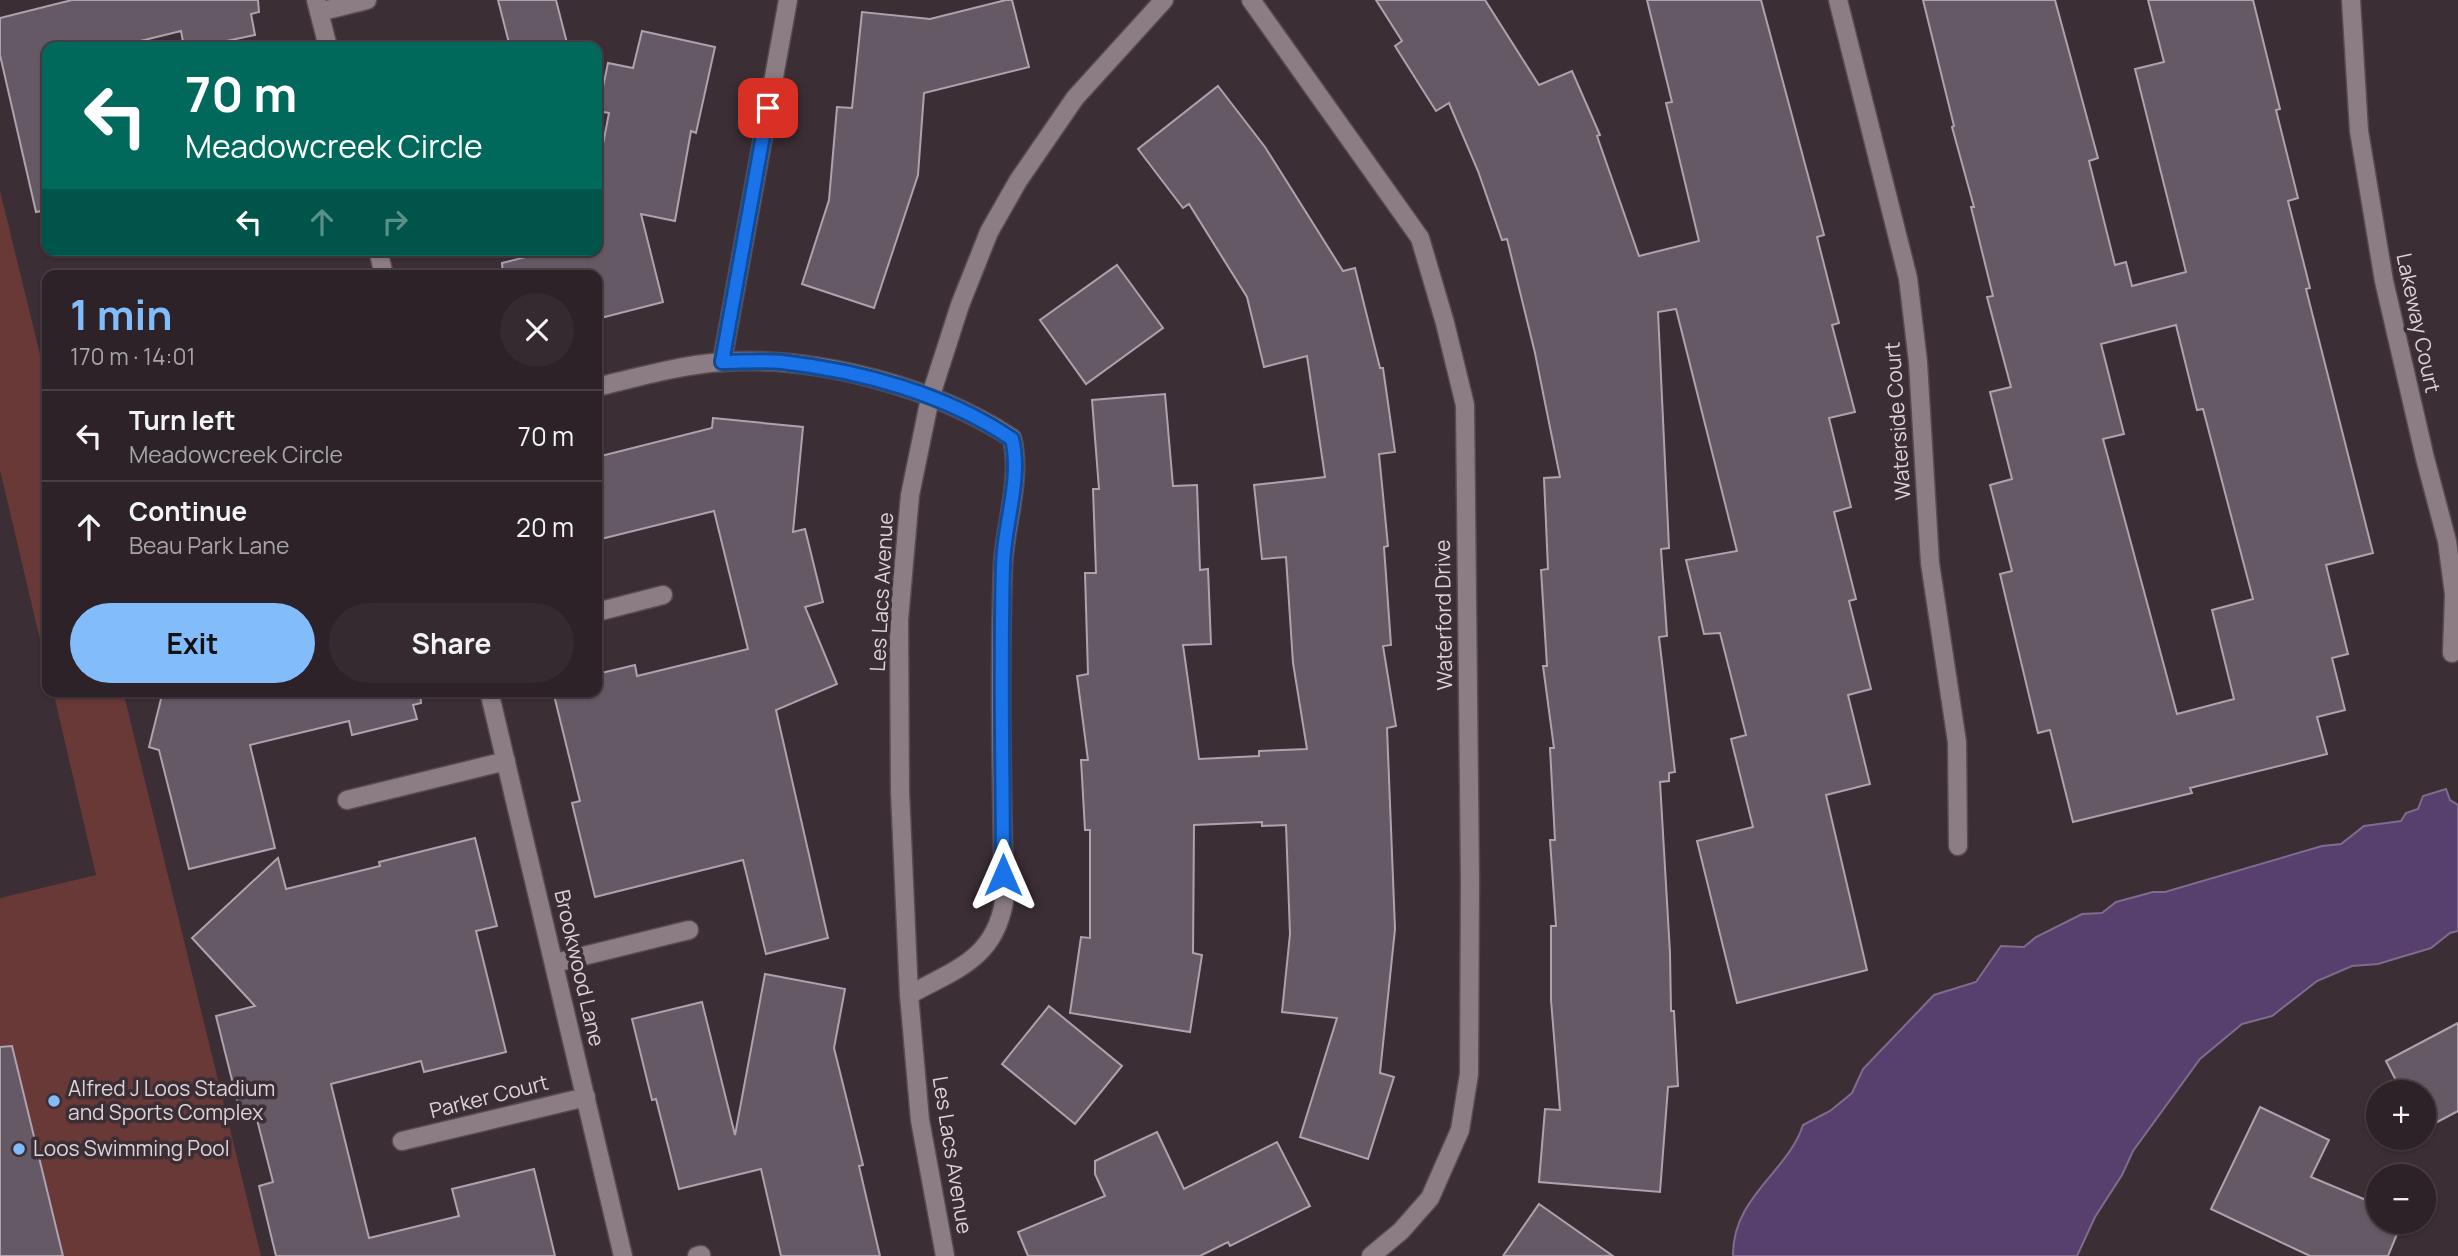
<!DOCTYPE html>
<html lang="en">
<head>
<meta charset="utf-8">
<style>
  :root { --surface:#2c2228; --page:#342a30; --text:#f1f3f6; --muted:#a6a4a8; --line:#483f45; --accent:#82bcfa }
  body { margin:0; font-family:Manrope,sans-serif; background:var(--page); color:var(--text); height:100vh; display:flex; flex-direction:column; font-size:26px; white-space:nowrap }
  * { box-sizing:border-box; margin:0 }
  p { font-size:23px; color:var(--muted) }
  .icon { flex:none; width:38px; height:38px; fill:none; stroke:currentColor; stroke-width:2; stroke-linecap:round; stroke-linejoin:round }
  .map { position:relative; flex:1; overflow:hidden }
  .sheet { position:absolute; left:42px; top:270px; width:560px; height:427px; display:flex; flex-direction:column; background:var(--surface); border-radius:14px; box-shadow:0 2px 5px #0004,0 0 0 2px var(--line) }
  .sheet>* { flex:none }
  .banner { position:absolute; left:42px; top:42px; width:560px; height:214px; border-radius:14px; box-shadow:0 2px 5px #0004,0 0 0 2px var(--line); background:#00695c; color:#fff; overflow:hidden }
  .controls { position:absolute; left:2366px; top:1080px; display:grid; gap:14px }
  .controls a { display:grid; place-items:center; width:70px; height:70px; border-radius:50%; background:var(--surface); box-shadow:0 2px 5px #0004,0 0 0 2px var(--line); font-size:35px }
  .pin { position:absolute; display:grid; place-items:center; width:60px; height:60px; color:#fff; margin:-30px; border-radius:14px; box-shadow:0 4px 10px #0006 }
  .me { position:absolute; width:77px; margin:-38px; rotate:0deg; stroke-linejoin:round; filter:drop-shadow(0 0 5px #0008) }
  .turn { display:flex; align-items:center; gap:24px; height:147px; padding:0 28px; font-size:32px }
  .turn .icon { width:91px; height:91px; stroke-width:2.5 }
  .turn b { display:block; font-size:49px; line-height:60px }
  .lanes { display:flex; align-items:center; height:66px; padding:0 28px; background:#0003; justify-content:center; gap:35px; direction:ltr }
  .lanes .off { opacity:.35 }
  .round { display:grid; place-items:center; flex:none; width:74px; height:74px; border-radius:37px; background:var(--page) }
  .headline { display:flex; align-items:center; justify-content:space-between; height:119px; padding:0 28px }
  h1 { font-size:42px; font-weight:700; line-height:52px; color:var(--accent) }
  .action { display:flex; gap:14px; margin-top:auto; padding:14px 28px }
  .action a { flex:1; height:80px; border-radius:42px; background:var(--accent); color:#111; font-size:28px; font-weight:700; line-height:80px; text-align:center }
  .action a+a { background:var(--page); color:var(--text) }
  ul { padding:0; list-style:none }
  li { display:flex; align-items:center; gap:21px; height:91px; padding:0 28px; border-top:2px solid var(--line) }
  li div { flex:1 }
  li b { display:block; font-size:26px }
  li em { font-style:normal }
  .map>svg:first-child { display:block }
</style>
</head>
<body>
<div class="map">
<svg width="2458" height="1256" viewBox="0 0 2458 1256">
  <rect width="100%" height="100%" fill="#3b2e35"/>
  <g fill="#693938">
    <path d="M0,191l47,192v286l-47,-199z"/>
    <path d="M53,691h70l138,565h-261v-358l96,-23z"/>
  </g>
  <path fill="#57406d" stroke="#7f6c8d" stroke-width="2" d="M2446,789l4,11 8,5v126l-8,2 -19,15 -53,16 -26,2 -35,15 -45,35 -30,8 -42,35 -67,92 -11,24 -27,42 -18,39h-344c-1,-59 55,-84 70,-131l27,-14 22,-18 11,-24 71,-74 42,-13 25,-36 23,1 12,-10 46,-23 20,-1 14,-11 37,-10h12l157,-46 19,-2 23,-18 37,-5 5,-8 12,-4 5,-13z"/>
  <g fill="#645964" stroke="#afa2af" stroke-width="2" fill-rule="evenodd">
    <path d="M72,0h186l1,12 -8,2 4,21 -57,12h-14l-3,-16 -65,16h-69v163l-11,2 -36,-157v-37z"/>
    <path d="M498,0h58l12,47h-58z"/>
    <path d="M1006,0h6l17,67 -105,26 -6,82 -44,133 -72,-24 27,-84 8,-93 15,1 10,-96 68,7z"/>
    <path d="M1376,0h109l54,85 33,-14 28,64 -3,1 42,120 60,-15 -33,-138 6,-1 -25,-102h114l63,235 -7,2 22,86 -7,2 23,87 -26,6 22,89 -17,5 22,87 -7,2 22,88 -23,6 22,89 -44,11 41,175 -130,33 -40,-162 56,-14 -22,-88 15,-4 -26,-102 -16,1 -18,-74 51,-9 -61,-242 -18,3 11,236 -8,1 6,87 -8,1 16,135 -6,1v8l-9,1 10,171 1,58h3l4,75 -10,1 -8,105 -121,-10 6,-73 15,1 -9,-110v-74h5l-6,-86h5l-5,-92h4l-11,-82h4l-6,-96 7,-1 -4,-91 16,-1 -25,-124 -28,-114 -5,1 -24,-69 -29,-68 -13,8 -41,-65 7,-5z"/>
    <path d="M1923,0h132l43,158 -9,3 26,104 11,-3 6,24 54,-14 -51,-203 29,-7 -16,-62h105l27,109 -4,1 22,88 -10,3 22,87 -4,1 67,264 -47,12 22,89 -16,4 13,52 -28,7 10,37 -137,34 2,5 -119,29 -23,-92 -12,3 -38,-159 12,-3 -22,-86 22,-6 -22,-87 21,-5 -24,-90 6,-1 -22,-89h3l-22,-80 2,-1zM2176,325l21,85 6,-1 50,190 -41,11 22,89 -57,15 -74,-275 21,-5 -23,-90z"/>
    <path d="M642,31l73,16 -19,86 -5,-2 -16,90 -34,-7 22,88 -66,17v-44h-94l-1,-12 52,-13h43v-75l12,-62 -11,-2 10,-48 25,5z"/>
    <path d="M1218,86l47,61 78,124 12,-3 25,100h3l12,84 -16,2 9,92 -4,1 7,98 -8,1 13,80 -9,2 8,201 -15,144 14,4 -26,82 -68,-22 37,-119 -55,-6 8,-78 -4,-109 -24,1v-4l-68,3 -1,128 9,2 -12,77 -120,-19 11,-76 9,1v-108h-5l-4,-70h7l-11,-84 11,-2 -3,-101h11l-3,-84h6l-7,-89 73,-6 8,92 24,-1 3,85 8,-1 3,75 -28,1 16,114 60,-3v-5l48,-2 -14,-86 -7,-106 -24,2 -8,-74 71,-8 -18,-121 -43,11 -17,-70 -58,-93 -6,4 -45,-59z"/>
    <path d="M1117,265l46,63 -77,56 -46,-64z"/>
    <path d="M713,418l90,9 -10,105 12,-3 18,73 -18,5 32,77 -61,26 52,228 -62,16 -23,-94 -148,37 -23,-94 8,-2 -27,-110h44v-17l38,-9 2,11 111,-27 -34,-138 -117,29v-83l115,-29z"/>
    <path d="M163,691h257l1,12 -8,2 4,14 -65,16 -3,-14 -99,24 25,103 -86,21 -30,-119 -10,-3z"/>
    <path d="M475,838l22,88 -21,5 30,121 -82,20 -3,-11 -90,23 38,154 90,-22 -7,-27 82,-20 21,87h-279l-17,-70 14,-4 -19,-74 -14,4 -24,-96 39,-10 -63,-68 86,-80 8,31 94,-23 -1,-4z"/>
    <path d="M765,974l80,15 -11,59 29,117 -4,1 21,90h-99l-20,-87 -82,20 -23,-90 -4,1 -20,-81 70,-17 33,133z"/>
    <path d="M1049,1006l73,60 -47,58 -73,-60z"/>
    <path d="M2458,1023v88l-34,18v-37h-22l-16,-31z"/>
    <path d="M12,1046l51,210h-63v-209z"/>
    <path d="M2260,1107l69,33 -18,37 67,28v17h24l-14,34h-78l-99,-47z"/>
    <path d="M1157,1132l27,57 93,-47 33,64 -80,40 -2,-4 -28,14h-172l-10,-24 87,-36 -10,-22v-13z"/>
    <path d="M1539,1204l74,52h-110z"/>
  </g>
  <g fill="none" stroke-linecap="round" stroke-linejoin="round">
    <g stroke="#564b51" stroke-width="21">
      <g id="minor">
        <path d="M316,0l12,47"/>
        <path d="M1251,0l169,238 25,85 20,82 5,477 -1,192 -9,56 -30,68 -29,33 -30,25"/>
        <path d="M1838,0l70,278 10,84 12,201 27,179 1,104"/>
        <path d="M2351,0l8,131 25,150 41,177 22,83 7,53 -2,59"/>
        <path d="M319,12l48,-12"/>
        <path d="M378,250l6,25"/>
        <path d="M722,362l66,-362"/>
        <path d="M597,387c41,-10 83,-22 125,-25 94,-7 212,25 290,76 10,41 -7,86 -9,127 -4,112 -1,225 1,337 -10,57 -48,67 -95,93"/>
        <path d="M597,612l66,-17"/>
        <path d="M489,691l134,565"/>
        <path d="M347,800l159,-39"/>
        <path d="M555,963l134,-33"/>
        <path d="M402,1141l184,-44"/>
        <path d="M697,1256l4,-1"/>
        <path d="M945,1256l-25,-136 -11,-125 -9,-203 -1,-172 11,-125 20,-97 30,-93 29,-73 29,-51 57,-83 89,-98"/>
      </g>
    </g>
    <use href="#minor" stroke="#8c7c84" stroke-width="18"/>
  </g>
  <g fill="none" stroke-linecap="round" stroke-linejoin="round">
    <g stroke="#114b97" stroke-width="18">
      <path id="route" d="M768,108l-46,254c20,0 41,-2 60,0 79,9 164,32 230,77 10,40 -8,85 -9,126 -3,104 0,207 0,310"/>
    </g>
    <use href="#route" stroke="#1a73e8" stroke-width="12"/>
  </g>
  <g fill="#82bcfa" stroke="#3b2e35" stroke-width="2.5">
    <circle cx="54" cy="1101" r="7"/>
    <circle cx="19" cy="1149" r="7"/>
  </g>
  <g text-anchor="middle" stroke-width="7" stroke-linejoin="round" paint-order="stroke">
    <g font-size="21" fill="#dcd3d8" stroke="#3b2e35">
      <text transform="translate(2418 323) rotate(78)" y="7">Lakeway Court</text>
      <text transform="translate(1898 421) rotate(-94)" y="7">Waterside Court</text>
      <text transform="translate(882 592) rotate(-87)" y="7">Les Lacs Avenue</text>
      <text transform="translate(1444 615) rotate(-91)" y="7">Waterford Drive</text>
      <text transform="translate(579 968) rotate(77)" y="7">Brookwood Lane</text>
      <text transform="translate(489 1097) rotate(-14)" y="7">Parker Court</text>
      <text transform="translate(952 1155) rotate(81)" y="7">Les Lacs Avenue</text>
    </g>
    <g font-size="21" fill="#dcd3d8" stroke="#3b2e35" text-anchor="start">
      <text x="68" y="1096">Alfred J Loos Stadium<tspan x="68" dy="24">and Sports Complex</tspan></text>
      <text x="33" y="1156">Loos Swimming Pool</text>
    </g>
  </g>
</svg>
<div class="controls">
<a>+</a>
<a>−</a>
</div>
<div class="pin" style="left:768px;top:108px;background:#d93025"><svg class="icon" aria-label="arrive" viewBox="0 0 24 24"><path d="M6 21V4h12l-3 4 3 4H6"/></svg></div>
<svg class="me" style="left:1003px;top:875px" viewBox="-20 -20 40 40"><path d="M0-17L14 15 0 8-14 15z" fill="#1a73e8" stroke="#fff" stroke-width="4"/></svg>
<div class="banner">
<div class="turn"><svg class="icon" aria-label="left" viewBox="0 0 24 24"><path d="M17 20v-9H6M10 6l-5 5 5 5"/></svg><div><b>70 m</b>Meadowcreek Circle</div></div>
<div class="lanes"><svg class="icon" aria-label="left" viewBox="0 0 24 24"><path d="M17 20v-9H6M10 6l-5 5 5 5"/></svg><svg class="icon off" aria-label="ahead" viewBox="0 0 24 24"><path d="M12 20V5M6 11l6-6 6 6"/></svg><svg class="icon off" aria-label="right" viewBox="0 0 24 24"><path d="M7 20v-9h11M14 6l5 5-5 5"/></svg></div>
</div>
<section class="sheet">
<div class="headline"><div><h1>1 min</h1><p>170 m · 14:01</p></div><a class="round"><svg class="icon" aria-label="close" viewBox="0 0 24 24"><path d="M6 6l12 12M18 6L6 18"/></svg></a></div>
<ul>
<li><svg class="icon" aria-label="left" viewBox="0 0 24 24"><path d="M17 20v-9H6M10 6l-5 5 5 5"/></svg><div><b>Turn left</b><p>Meadowcreek Circle</p></div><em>70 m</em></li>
<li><svg class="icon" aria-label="ahead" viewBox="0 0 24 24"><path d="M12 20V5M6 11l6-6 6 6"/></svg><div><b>Continue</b><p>Beau Park Lane</p></div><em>20 m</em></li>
</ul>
<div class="action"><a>Exit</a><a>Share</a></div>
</section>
</div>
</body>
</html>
